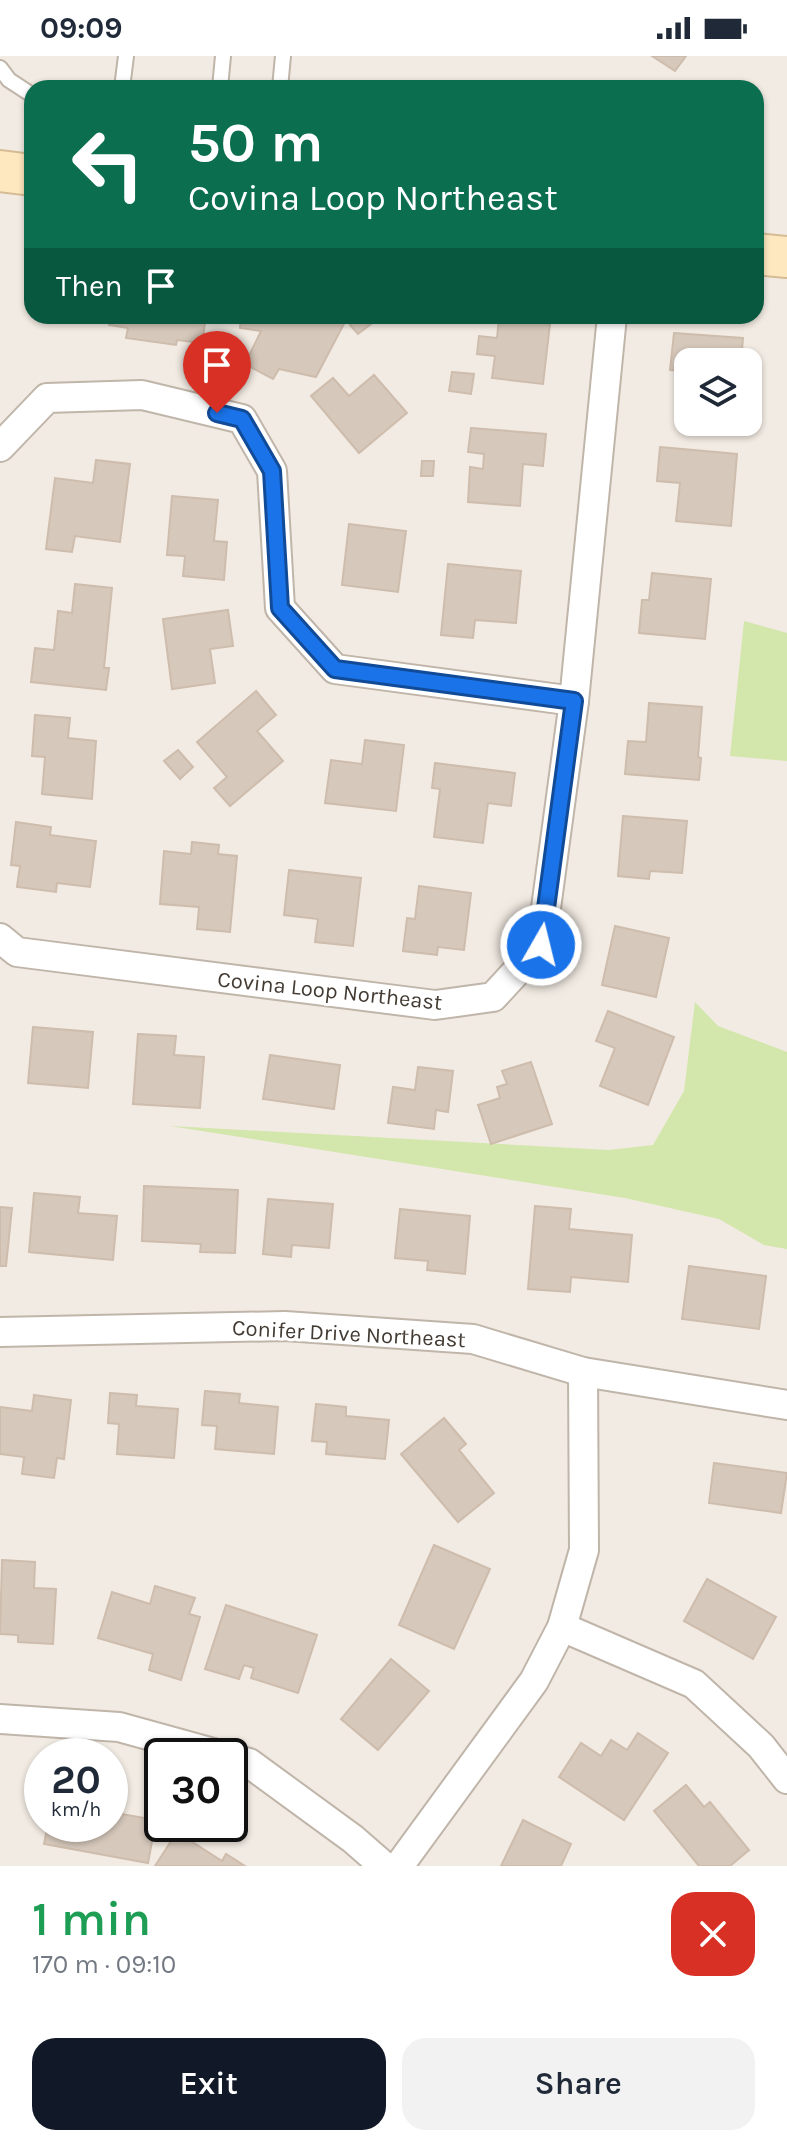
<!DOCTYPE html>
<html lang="en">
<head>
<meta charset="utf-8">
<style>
  :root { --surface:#fff; --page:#f2f2f3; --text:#1f2937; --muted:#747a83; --accent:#111827 }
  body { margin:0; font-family:Karla,sans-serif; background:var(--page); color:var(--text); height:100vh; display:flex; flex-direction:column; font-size:30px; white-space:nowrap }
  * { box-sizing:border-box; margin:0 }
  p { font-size:26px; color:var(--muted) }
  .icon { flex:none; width:44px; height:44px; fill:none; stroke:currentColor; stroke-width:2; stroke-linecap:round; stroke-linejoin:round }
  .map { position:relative; height:1810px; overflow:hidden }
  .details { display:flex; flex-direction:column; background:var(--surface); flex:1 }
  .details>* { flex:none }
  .banner { position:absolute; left:24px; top:24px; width:740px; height:244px; border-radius:24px; box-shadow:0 2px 6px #0004; background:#0b6e4f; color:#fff; overflow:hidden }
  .fabs { position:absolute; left:674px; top:292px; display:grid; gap:16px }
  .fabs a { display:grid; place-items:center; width:88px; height:88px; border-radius:16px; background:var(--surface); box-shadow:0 2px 6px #0004; font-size:40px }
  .speed { position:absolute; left:24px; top:1682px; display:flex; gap:16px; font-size:40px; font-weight:700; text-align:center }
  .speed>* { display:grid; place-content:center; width:104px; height:104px; border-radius:50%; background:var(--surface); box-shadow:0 2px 6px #0004; line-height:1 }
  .speed small { font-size:20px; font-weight:400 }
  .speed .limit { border:4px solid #111; border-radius:12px; background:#fff; color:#111 }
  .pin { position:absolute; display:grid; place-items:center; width:68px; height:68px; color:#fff; margin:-82px -34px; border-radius:50% 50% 50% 0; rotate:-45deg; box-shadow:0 0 8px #0007 }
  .pin .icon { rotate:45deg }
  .me { position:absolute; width:88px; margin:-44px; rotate:8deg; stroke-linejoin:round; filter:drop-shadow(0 0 6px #0008) }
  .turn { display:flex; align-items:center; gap:28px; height:168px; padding:0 32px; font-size:36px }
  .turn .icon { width:104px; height:104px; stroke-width:2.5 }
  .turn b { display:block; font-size:56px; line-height:68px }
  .then { display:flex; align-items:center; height:76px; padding:0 32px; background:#0003; gap:16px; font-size:30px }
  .round { display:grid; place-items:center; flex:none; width:84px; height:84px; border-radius:24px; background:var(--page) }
  .summary { display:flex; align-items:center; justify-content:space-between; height:136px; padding:0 32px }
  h1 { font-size:48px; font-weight:600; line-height:60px; color:#1e9e55 }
  .button { display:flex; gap:16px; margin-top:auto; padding:16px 32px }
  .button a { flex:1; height:92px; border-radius:24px; background:var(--accent); color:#fff; font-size:32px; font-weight:600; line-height:92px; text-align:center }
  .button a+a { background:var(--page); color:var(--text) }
  .status { display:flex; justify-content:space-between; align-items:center; height:56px; padding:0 40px; background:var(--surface); direction:ltr }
  .status svg { height:22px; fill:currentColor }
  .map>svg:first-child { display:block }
</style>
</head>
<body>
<div class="status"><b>09:09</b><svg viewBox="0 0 49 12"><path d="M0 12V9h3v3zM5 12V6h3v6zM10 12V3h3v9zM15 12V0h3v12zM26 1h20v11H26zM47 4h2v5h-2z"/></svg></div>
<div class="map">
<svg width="787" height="1810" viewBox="0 0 787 1810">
  <rect width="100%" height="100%" fill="#f2ebe3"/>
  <g fill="#d3e6ab">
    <path d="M744,565l43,12v128l-57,-5z"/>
    <path d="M695,946l23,24 69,26v197l-23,-4 -45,-26 -94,-21 -455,-72 439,24 44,-5 31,-54z"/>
  </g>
  <g fill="#d6c8bb" stroke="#cebcac" stroke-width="2">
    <path d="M652,0h34l-11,15z"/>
    <path d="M110,260h96l-4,27 -25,-3 -1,5 -50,-7 2,-10 -19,-3z"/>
    <path d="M241,260h97l8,4 -30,57 -37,-8 -6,10 -28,-15 16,-33 -21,-3z"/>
    <path d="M361,260l10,8 -13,10 -8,-9z"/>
    <path d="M499,262l51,6 -7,60 -51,-6 3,-22 -18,-2 2,-18 18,2z"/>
    <path d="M674,277l69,5 -2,24h-53v9l-18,-1z"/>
    <path d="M452,316l22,2 -3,20 -22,-3z"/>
    <path d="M374,319l33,38 -48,40 -48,-57 22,-18 16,18z"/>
    <path d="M471,372l75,6 -3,32 -20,-2 -3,42 -52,-4 2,-35 13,2 1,-15 -16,-2z"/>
    <path d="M660,391l77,7 -6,72 -55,-5 4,-38 -23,-2z"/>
    <path d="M96,404l34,4 -10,78 -45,-6 -3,16 -26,-3 9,-71 38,5z"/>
    <path d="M422,405h12l-1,15h-12z"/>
    <path d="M172,440l46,4 -4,41 13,1 -3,38 -41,-4 2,-20 -18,-1z"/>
    <path d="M349,468l57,7 -8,61 -56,-7z"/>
    <path d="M448,508l73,7 -5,52 -41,-3 -2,18 -32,-3z"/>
    <path d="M652,517l59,6 -6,60 -66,-6 3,-33h7z"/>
    <path d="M75,528l37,4 -8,80h5l-3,22 -75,-8 4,-34 19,2 4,-39 14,2z"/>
    <path d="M228,554l5,36 -23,3 5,34 -43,6 -9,-70z"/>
    <path d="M256,635l20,24 -19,16 26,30 -53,45 -16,-18 13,-11 -30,-35z"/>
    <path d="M649,647l53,4 -4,50 3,1 -2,22 -74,-6 3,-33 18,1z"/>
    <path d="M35,659l35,3 -2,20 28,3 -4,58 -50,-5 3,-37 -13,-1z"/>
    <path d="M365,684l39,5 -8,66 -71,-8 6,-43 31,4z"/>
    <path d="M178,694l15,17 -13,12 -16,-18z"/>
    <path d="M435,707l80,10 -4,33 -23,-3 -5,40 -49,-6 6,-48 -8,-1z"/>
    <path d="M623,760l64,5 -5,52 -32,-2 -1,8 -31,-3z"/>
    <path d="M16,766l35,5 -1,8 46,6 -6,46 -33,-4 -1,9 -39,-5 3,-21 -9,-1z"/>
    <path d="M192,786l27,3 -1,9 19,2 -7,76 -33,-3 2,-22 -39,-3 4,-53 27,3z"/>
    <path d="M289,814l72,8 -8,68 -38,-4 3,-23 -34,-4z"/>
    <path d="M419,830l52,7 -7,57 -26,-3 -1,8 -34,-4 4,-33 8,1z"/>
    <path d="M615,870l54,12 -13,59 -54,-12z"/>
    <path d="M608,955l66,26 -26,68 -48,-19 15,-38 -19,-7z"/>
    <path d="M33,971l60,5 -5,56 -60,-5z"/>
    <path d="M138,978l38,2 -2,19 30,2 -4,51 -67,-4z"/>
    <path d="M270,999l70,10 -6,44 -71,-10z"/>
    <path d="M531,1006l21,62 -61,20 -13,-39 22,-7 -3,-11 10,-3 -5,-13z"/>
    <path d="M418,1011l35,4 -5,41 -12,-2 -2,19 -46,-6 5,-36 22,3z"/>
    <path d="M144,1130l94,4 -3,63 -35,-1 1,-8 -59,-3z"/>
    <path d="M34,1137l46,4 -2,16 39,3 -4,44 -84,-8z"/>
    <path d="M268,1143l65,5 -4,44 -37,-3 -1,12 -28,-3z"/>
    <path d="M535,1150l36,3 -2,20 63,6 -4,47 -57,-5 -1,15 -42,-3z"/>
    <path d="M0,1151l12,1 -6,58h-6z"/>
    <path d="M400,1153l70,7 -5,58 -38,-4 1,-9 -33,-3z"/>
    <path d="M689,1210l77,10 -7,53 -77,-10z"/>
    <path d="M205,1335l35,3 -1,9 39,4 -4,47 -59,-5 2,-23 -15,-1z"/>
    <path d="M110,1337l27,2 -1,11 42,3 -4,49 -57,-4 2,-30 -11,-1z"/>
    <path d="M34,1339l37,5 -7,59 -7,-1 -3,20 -32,-4 2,-17 -24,-3v-47l32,4z"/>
    <path d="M316,1348l30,3v9l43,4 -4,39 -59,-5 1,-12 -15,-1z"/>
    <path d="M444,1362l22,26 -7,6 35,43 -36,29 -57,-68z"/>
    <path d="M714,1407l73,10 -6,40 -72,-10z"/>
    <path d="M434,1489l56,24 -36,80 -55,-24z"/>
    <path d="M2,1504l33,2 -1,26 22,1 -3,55 -35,-2v-7l-18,-1z"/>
    <path d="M707,1523l69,38 -23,42 -69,-38z"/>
    <path d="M155,1530l40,12 -6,16 11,3 -19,63 -32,-10 4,-16 -55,-16 14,-46 38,12z"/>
    <path d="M226,1549l91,30 -19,58 -47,-15 3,-10 -10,-3 -5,14 -34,-10z"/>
    <path d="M391,1603l38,32 -51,59 -37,-31z"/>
    <path d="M638,1677l30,20 -44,67 -65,-43 22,-34 20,13 10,-16 16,10z"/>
    <path d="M686,1729l18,22 6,-5 39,48 -19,16h-31l-45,-55z"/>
    <path d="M110,1756l46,8 -8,43 -104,-19 4,-20h62z"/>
    <path d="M523,1764l48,24 -10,22h-60z"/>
    <path d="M177,1776l45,29 4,-7 19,12h-90z"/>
  </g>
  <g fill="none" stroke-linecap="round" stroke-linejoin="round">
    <g stroke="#c0b5a9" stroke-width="18">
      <g id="lane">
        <path d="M0,12l9,12 23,15"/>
        <path d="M122,32l4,-32"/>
        <path d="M220,32l3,-32"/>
        <path d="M280,32l3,-32"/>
      </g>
    </g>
    <g stroke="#c0b5a9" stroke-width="32">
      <g id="street">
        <path d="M0,391l47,-49 95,-3 100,24 30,52 8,137 55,61 239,32"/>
        <path d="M0,882l17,14 418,53 58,-8 48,-52 33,-244 38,-385"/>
        <path d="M0,1276l285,-6 188,13 110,33 204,33"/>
        <path d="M562,1571l132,57 67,62 26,33"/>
        <path d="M0,1663l119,8 105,29"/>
        <path d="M230,1702l19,5 104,76 31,27"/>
        <path d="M399,1810l135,-185 28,-54 22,-77 -1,-178"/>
      </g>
    </g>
    <g stroke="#d5bc94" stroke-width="44">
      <g id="secondary">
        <path d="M0,115l32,4"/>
        <path d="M756,198l31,3"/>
      </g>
    </g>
    <use href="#lane" stroke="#fff" stroke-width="14"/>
    <use href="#street" stroke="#fff" stroke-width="28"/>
    <use href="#secondary" stroke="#fee8c0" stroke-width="40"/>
  </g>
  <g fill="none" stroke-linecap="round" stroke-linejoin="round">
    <g stroke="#114b97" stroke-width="20">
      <path id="route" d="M217,357l25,6 30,52 8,137 55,61 239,32 -33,244"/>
    </g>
    <use href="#route" stroke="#1a73e8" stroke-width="14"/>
  </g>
  <g text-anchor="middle" stroke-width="6" stroke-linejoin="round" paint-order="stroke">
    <g font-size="22" fill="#433b33" stroke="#fff">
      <text transform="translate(330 934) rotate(6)" y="8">Covina Loop Northeast</text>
      <text transform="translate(349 1277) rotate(3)" y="8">Conifer Drive Northeast</text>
    </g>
  </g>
</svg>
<div class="fabs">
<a><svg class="icon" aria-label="layers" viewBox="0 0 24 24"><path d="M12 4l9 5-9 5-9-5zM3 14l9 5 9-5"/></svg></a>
</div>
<div class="speed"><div>20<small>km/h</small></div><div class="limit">30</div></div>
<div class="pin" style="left:217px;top:357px;background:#d93025"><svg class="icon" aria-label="arrive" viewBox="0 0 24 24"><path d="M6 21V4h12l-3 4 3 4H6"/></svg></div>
<svg class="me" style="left:541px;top:889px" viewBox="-20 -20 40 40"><circle r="17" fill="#1a73e8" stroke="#fff" stroke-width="3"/><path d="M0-11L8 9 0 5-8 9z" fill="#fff"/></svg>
<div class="banner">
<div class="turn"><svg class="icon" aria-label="left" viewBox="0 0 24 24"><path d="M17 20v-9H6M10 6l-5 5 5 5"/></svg><div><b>50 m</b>Covina Loop Northeast</div></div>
<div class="then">Then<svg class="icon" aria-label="arrive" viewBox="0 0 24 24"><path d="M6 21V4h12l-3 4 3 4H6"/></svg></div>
</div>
</div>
<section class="details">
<div class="summary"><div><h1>1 min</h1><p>170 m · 09:10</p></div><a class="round" style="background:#d93025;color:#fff"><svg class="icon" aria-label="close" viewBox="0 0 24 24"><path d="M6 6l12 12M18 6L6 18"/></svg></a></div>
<div class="button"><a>Exit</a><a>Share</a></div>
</section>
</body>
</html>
